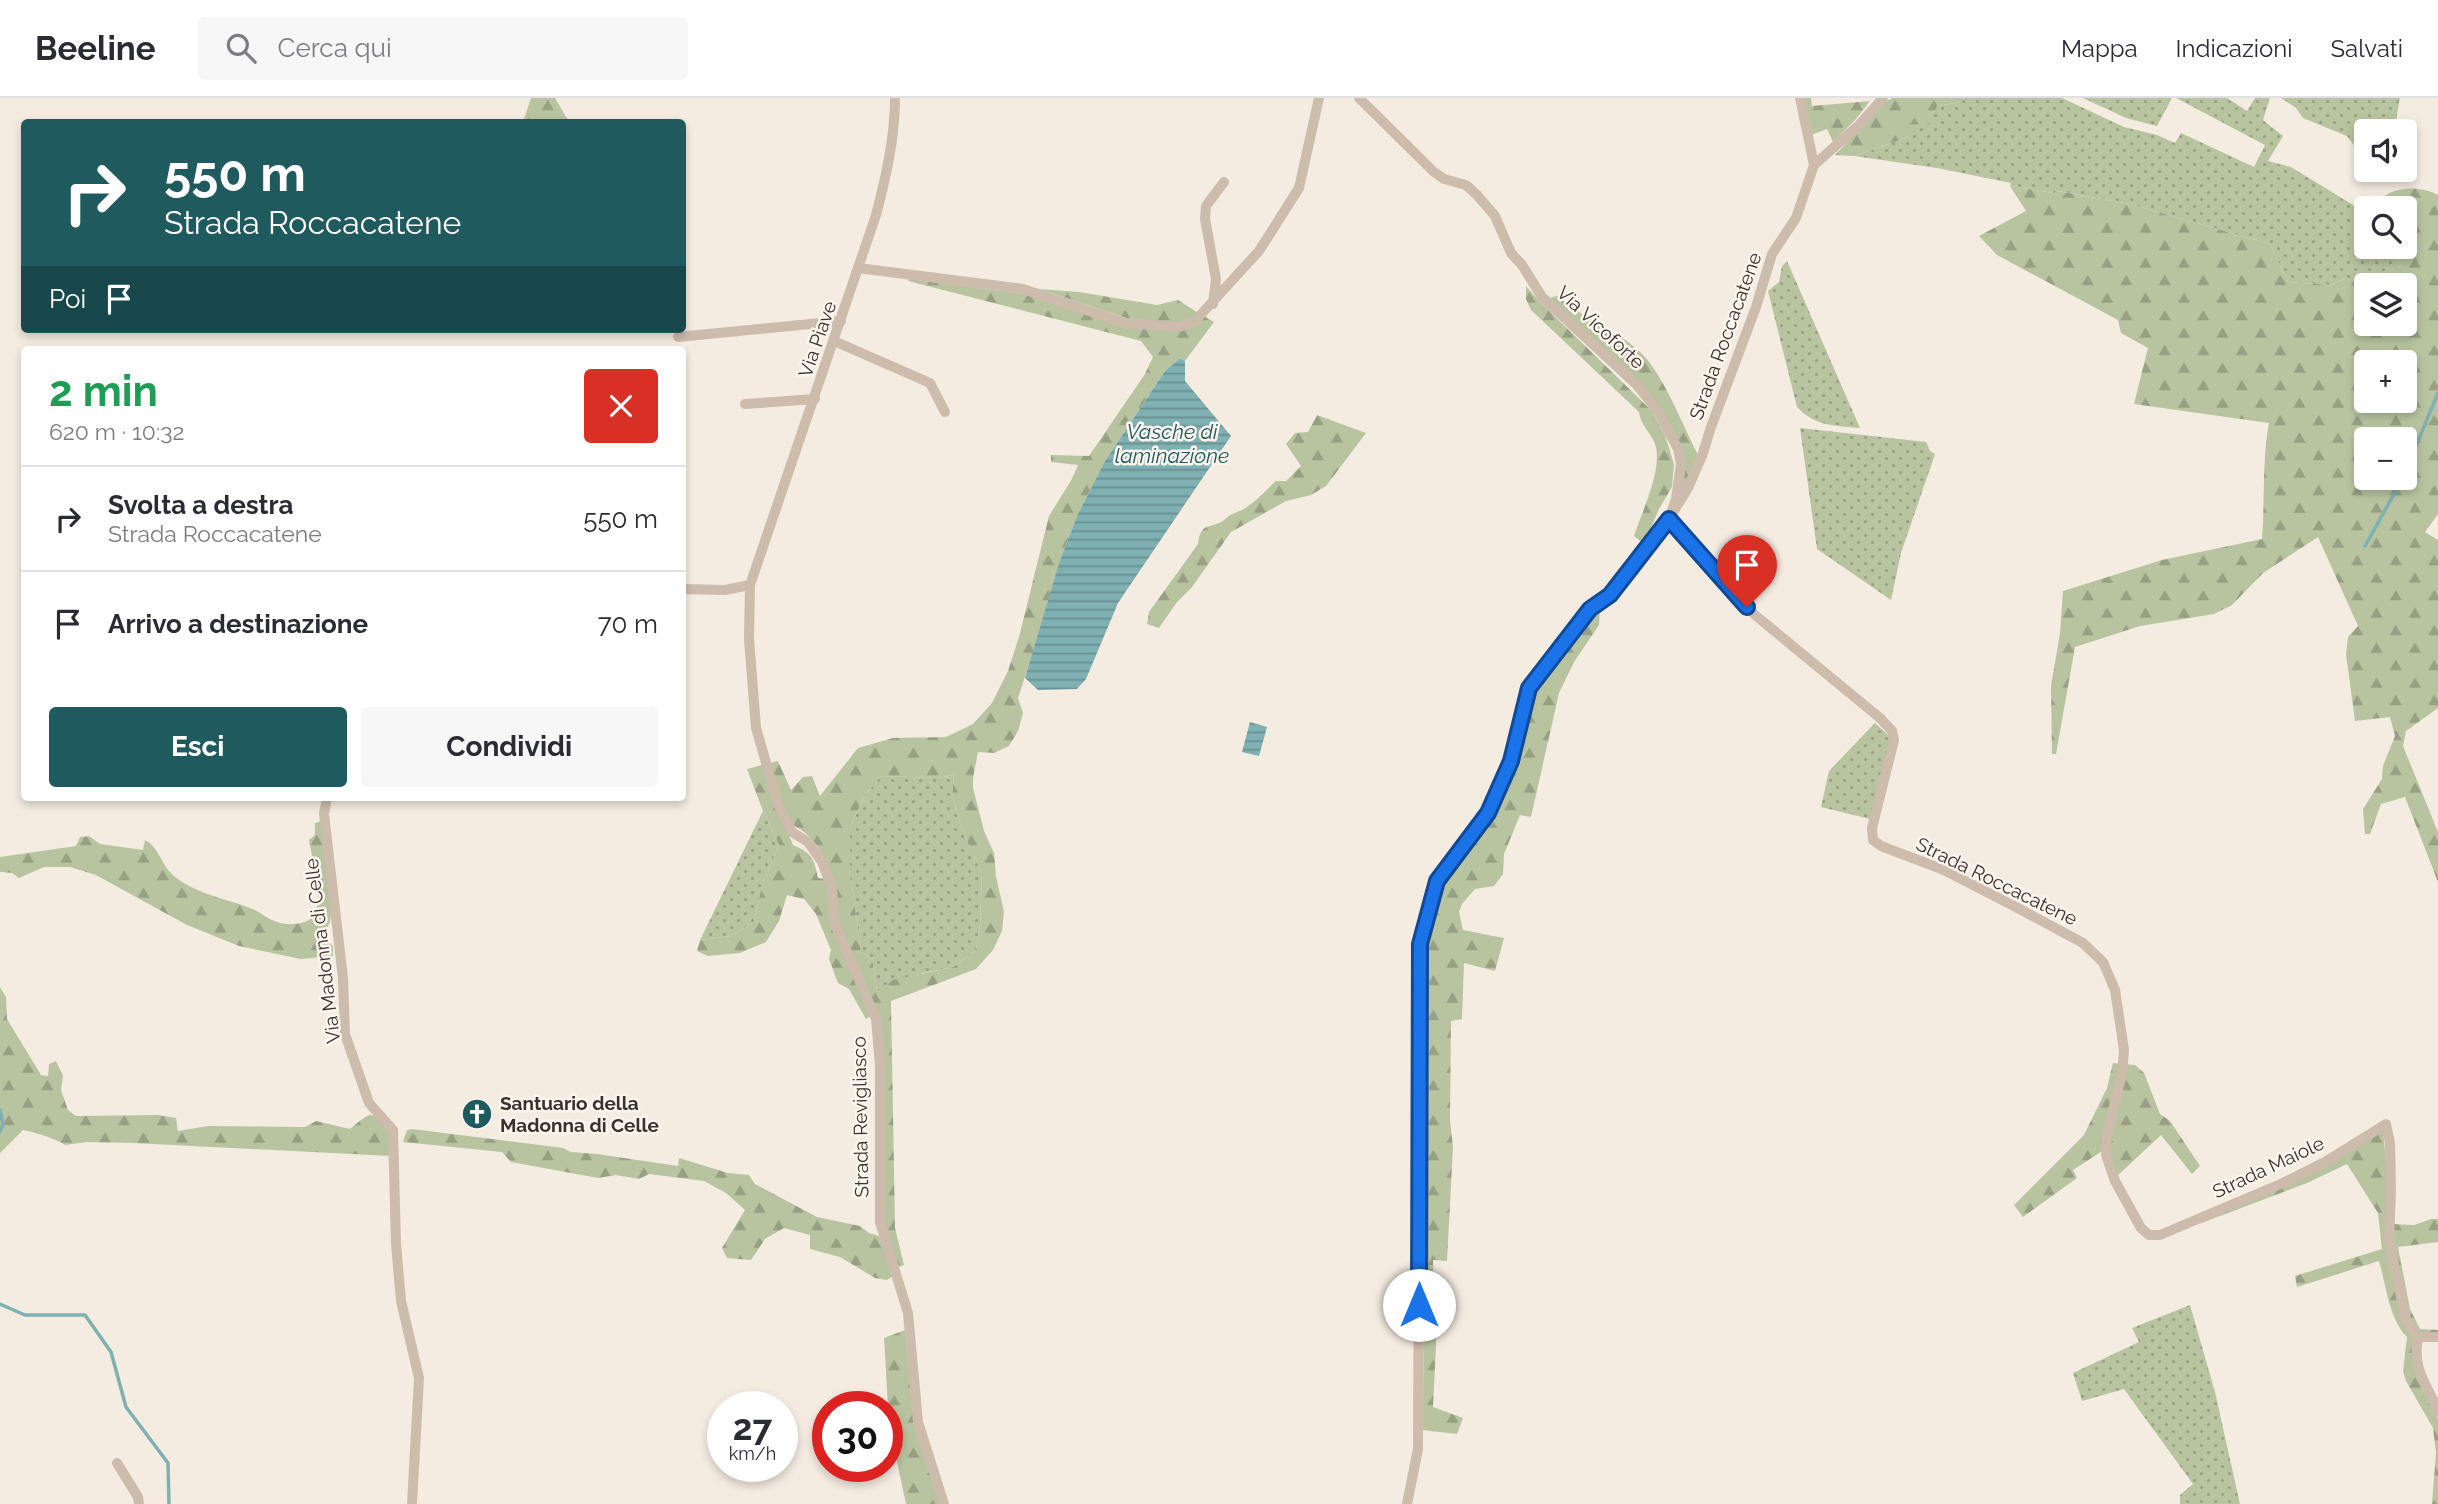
<!DOCTYPE html>
<html lang="it">
<head>
<meta charset="utf-8">
<style>
  :root { --surface:#fff; --page:#f7f7f7; --text:#2b2b33; --muted:#7c7c81; --line:#e1e1e2; --accent:#1f5a5e }
  body { margin:0; font-family:Raleway,sans-serif; background:var(--page); color:var(--text); height:100vh; display:flex; flex-direction:column; font-size:26px; white-space:nowrap }
  * { box-sizing:border-box; margin:0 }
  p { font-size:23px; color:var(--muted) }
  .icon { flex:none; width:38px; height:38px; fill:none; stroke:currentColor; stroke-width:2; stroke-linecap:round; stroke-linejoin:round }
  .map { position:relative; flex:1; overflow:hidden }
  .sheet { position:absolute; left:21px; top:248px; width:665px; height:455px; display:flex; flex-direction:column; background:var(--surface); border-radius:7px; box-shadow:0 4px 10px #0003 }
  .sheet>* { flex:none }
  .guide { position:absolute; left:21px; top:21px; width:665px; height:214px; border-radius:7px; box-shadow:0 4px 10px #0003; background:#1f5a5e; color:#fff; overflow:hidden }
  .controls { position:absolute; left:2354px; top:21px; display:grid; gap:14px }
  .controls a { display:grid; place-items:center; width:63px; height:63px; border-radius:7px; background:var(--surface); box-shadow:0 4px 10px #0003; font-size:35px }
  .speed { position:absolute; left:707px; top:1293px; display:flex; gap:14px; font-size:35px; font-weight:700; text-align:center }
  .speed>* { display:grid; place-content:center; width:91px; height:91px; border-radius:50%; background:var(--surface); box-shadow:0 4px 10px #0003; line-height:1 }
  .speed small { font-size:18px; font-weight:400 }
  .speed .limit { border:10px solid #d22; background:#fff; color:#111 }
  .pin { position:absolute; display:grid; place-items:center; width:60px; height:60px; color:#fff; margin:-72px -30px; border-radius:50% 50% 50% 0; rotate:-45deg; box-shadow:0 0 7px #0007 }
  .pin .icon { rotate:45deg }
  .me { position:absolute; width:77px; margin:-38px; rotate:0deg; stroke-linejoin:round; filter:drop-shadow(0 0 5px #0008) }
  .turn { display:flex; align-items:center; gap:24px; height:147px; padding:0 28px; font-size:32px }
  .turn .icon { width:91px; height:91px; stroke-width:2.5 }
  .turn b { display:block; font-size:49px; line-height:60px }
  .then { display:flex; align-items:center; height:66px; padding:0 28px; background:#0003; gap:14px; font-size:26px }
  .round { display:grid; place-items:center; flex:none; width:74px; height:74px; border-radius:7px; background:var(--page) }
  .summary { display:flex; align-items:center; justify-content:space-between; height:119px; padding:0 28px }
  h1 { font-size:42px; font-weight:700; line-height:52px; color:#1e9e55 }
  .primary-button { display:flex; gap:14px; margin-top:auto; padding:14px 28px }
  .primary-button a { flex:1; height:80px; border-radius:7px; background:var(--accent); color:#fff; font-size:28px; font-weight:700; line-height:80px; text-align:center }
  .primary-button a+a { background:var(--page); color:var(--text) }
  ul { padding:0; list-style:none }
  li { display:flex; align-items:center; gap:21px; height:105px; padding:0 28px; border-top:2px solid var(--line) }
  li div { flex:1 }
  li b { display:block; font-size:26px }
  li em { font-style:normal }
  header { display:flex; align-items:center; gap:42px; box-sizing:border-box; height:98px; padding:0 35px; background:var(--surface); border-bottom:2px solid var(--line) }
  header strong { font-size:33px }
  nav { display:flex; gap:38px; margin-inline-start:auto; font-size:24px }
  .search { width:490px; height:63px; background:var(--page); display:flex; align-items:center; gap:18px; box-sizing:border-box; padding:0 24px; border-radius:7px; color:var(--muted); font-size:26px }
  .map>svg:first-child { display:block }
</style>
</head>
<body>
<header>
<strong>Beeline</strong>
<div class="search"><svg class="icon" aria-label="search" viewBox="0 0 24 24"><circle cx="10" cy="10" r="6"/><path d="M15 15l6 6"/></svg>Cerca qui</div>
<nav><a>Mappa</a><a>Indicazioni</a><a>Salvati</a></nav>
</header>
<div class="map">
<svg width="2438" height="1406" viewBox="0 0 2438 1406">
  <defs>
    <pattern id="grass-dots" width="8" height="8" patternUnits="userSpaceOnUse" patternTransform="scale(1.75)"><rect width="8" height="8" fill="#b8c4a0"/><path d="M2 2h.1M6 6h.1" fill="none" stroke="#97a083" stroke-width="1.8" stroke-linecap="round"/></pattern>
    <pattern id="forest-firs" width="22" height="20" patternUnits="userSpaceOnUse" patternTransform="scale(1.75)"><rect width="22" height="20" fill="#b8c4a0"/><path d="M5 1l3.5 6h-7zM16 11l3.5 6h-7z" fill="#97a083"/></pattern>
    <pattern id="water-rules" width="6" height="5" patternUnits="userSpaceOnUse" patternTransform="scale(1.75)"><rect width="6" height="5" fill="#7fb0b2"/><path d="M0 2.5h6" fill="none" stroke="#699091"/></pattern>
  </defs>
  <rect width="100%" height="100%" fill="#f4ebe1"/>
  <g fill="url(#grass-dots)">
    <path d="M1964,0h98l62,29 33,8 18,8 6,-10 73,34 11,-22 -89,-47h51l20,13 8,-13h15l-7,22 20,16 -15,25 23,6 75,46v34h27l8,18 -17,20h-18v6l-19,-13 -17,7 -42,-3 -18,-38 -140,-40 -72,-13 -4,2 -44,-7 1,-3 -74,-15 -83,-12 55,-19v-12l28,-19 24,-4z"/>
    <path d="M2083,0h89l-15,28 -31,-8z"/>
    <path d="M2281,0h119l-6,33h-28v25l-5,-1 -14,-19 -44,-18 -7,-10z"/>
    <path d="M1787,163l73,167c-24,-2 -46,-2 -63,-21l-29,-116 11,-9 3,-16z"/>
    <path d="M1800,330l126,14 4,9 5,3 -34,99 -10,47 -74,-51z"/>
    <path d="M1875,625l14,13v10l-19,73 -49,-12 8,-36z"/>
    <path d="M954,677l-2,21 10,33 20,44 -2,52 -4,25 -23,17 -30,6 -46,18 -5,-33 -11,-6 -11,-81v-44l15,-32 16,-19 56,2z"/>
    <path d="M763,713l16,34 -17,40 -8,37 -23,14 -31,4z"/>
    <path d="M2190,1207l25,87 25,112h-60v-9l13,-11 -69,-95 -42,12 -9,-28 66,-31 -7,-14z"/>
  </g>
  <g fill="url(#forest-firs)" fill-rule="evenodd">
    <path d="M531,0h24l14,24h-46z"/>
    <path d="M1803,0h8l1,8 58,-5 -14,18 -23,23 -6,-13 -16,6z"/>
    <path d="M1892,0h72l-3,4 -24,4 -6,17 -22,2v12l-55,19 -19,-1 50,-53z"/>
    <path d="M2010,88l44,7 3,-2 73,13 140,40 18,38 42,3 17,-7 19,7v39h38v-39h-20l17,-20 -8,-18h11v-39h-31c12,-22 45,-24 65,-13v319l-13,18 13,8v168l-32,23 -3,15 35,86v50l-33,-85 -24,7 -11,30h-5l-2,-25 19,-30 1,-13 12,-30 -5,-19 -35,4 -9,-67 2,-17 10,-11 -40,-89 -55,36 -31,32 -18,9 -74,12 -65,21 -19,107h-4l-1,-68 9,-53 3,-42 99,-31 100,-21c3,-39 0,-78 7,-116l-135,-19 14,-56 -27,-15 -3,-13 -121,-65 -18,-19 47,-25zM2366,264h38v39h-38zM2366,341h38v39h-38z"/>
    <path d="M909,181l115,15 134,35 46,-13 10,6 -29,39 -5,-3 -15,13 -60,90 -27,53 -18,46 -17,62 -25,76 5,15 -5,18 -9,15 -15,7 -16,-1 -5,26v10l11,43 10,22 2,23 8,36 -2,19 -9,19 -17,19 -85,32 4,227 9,37 -5,2 -16,-44 -6,-211 -11,7 -17,-30 -11,-6 -9,-24 2,-9 -15,-36 -12,-15 -17,-4 -8,26 -13,21 -26,11 -32,3 -11,-5 3,-11 31,-4 23,-14 8,-37 17,-40 -16,-34 -16,-42 31,-8 13,29 12,-13 9,-1 8,20 38,-48 35,-10 53,-1 27,-13 19,-21 16,-32 11,-34 30,-121 23,-37 6,-14 -27,-3v-7l38,1 56,-82 8,-17 -12,-16 -233,-60zM954,677l-2,21 10,33 20,44 -2,52 -4,25 -23,17 -60,13 -16,11 -5,-33 -11,-6 -11,-81v-44l15,-32 16,-19 56,2zM783,723c30,10 40,31 50,59l-15,-2c-4,-20 -6,-25 -25,-33z"/>
    <path d="M1526,188l13,15 113,110 13,24 9,29 -2,23 -13,22 -15,35 -10,-8c8,-25 31,-70 20,-95 -6,-11 -13,-16 -15,-29l-108,-102 -5,-11z"/>
    <path d="M1039,191l40,3 78,13 21,-5 22,14 -20,10 -54,-6z"/>
    <path d="M1557,198c26,23 63,34 88,61 21,24 39,71 54,100l-14,29 -5,4 5,-19 -2,-20 -22,-40 -112,-113z"/>
    <path d="M1317,317l49,18 -40,53 -15,9 -25,6 -55,31 -39,55 -15,15 -18,26 -12,-4 2,-12 49,-68c3,-24 13,-14 26,-24 8,-7 9,-6 18,-10 12,-6 24,-20 34,-29h10l15,-15 -15,-22 9,-11 13,-1z"/>
    <path d="M1600,508l-1,19 -25,37 -15,31 -28,124 -11,-2 -16,39 -1,20 -9,12 -19,3 -13,15 -3,8 4,18 41,8 -9,33 -31,-8 -2,56 -11,2 -1,100 3,26 -6,114 -14,-1 3,86 -3,61 30,11 -6,16 -34,-4 2,-462 11,-68 8,-22 33,-40 19,-31 21,-44 14,-73 61,-78z"/>
    <path d="M322,723l10,87 -2,14 -7,14 10,10v10l-32,3 -62,-13 -52,-21 -91,-50 -26,-8h-26l-25,11 -7,-5 -12,-1v-15l76,-11 4,-9 9,-1 11,8 43,6 2,-10c14,7 16,25 29,36 21,18 54,23 79,33 8,4 15,10 24,13 11,4 32,3 38,-8 8,-15 -3,-56 -6,-74l6,-5v-12z"/>
    <path d="M0,889l6,10 1,22 34,56 7,1 1,-12 7,-3 7,15 -2,14 7,20 8,6 82,-1 18,3 2,13 30,-5 97,1 11,-6 34,8c23,-18 18,-20 40,2l1,25 -258,-13 -46,-1 -22,3c-8,-6 -31,-13 -42,-15l-23,23z"/>
    <path d="M2113,965l22,2 9,8 16,41 10,7 30,45 -8,8 -31,-39 -45,42 -12,-27 -31,20 4,8 -54,39 -9,-12 70,-70 23,-47z"/>
    <path d="M412,1031l151,19 8,4 26,2 81,12 1,-8 49,15 21,2 6,9 62,33 43,9 9,7 10,3 14,40 -6,4 -12,-2 -35,-21 -30,-8v-14l-26,-7 -19,11 -14,21 -24,-2 -5,-10 23,-38 -19,-17 -22,-12 -55,-7 -10,5 -23,-4 -18,3 -87,-16 -9,-10 -99,-10 4,-12z"/>
    <path d="M2383,1032l6,62 -3,30 29,115c-9,41 18,49 23,83 0,27 0,57 0,84h-6l4,-51 -3,-25 -27,-47 -3,-10 4,-34c-18,-18 -21,-52 -28,-76l-82,26 -2,-11 87,-27 -4,-36 -31,-49 -40,19 -108,41z"/>
    <path d="M2431,1121h7v23l-40,5 12,62 10,20 18,1v5h-18l-13,-16 -16,-95 23,1z"/>
    <path d="M905,1232l6,66 29,108h-34l-17,-80 -5,-86z"/>
  </g>
  <g fill="url(#water-rules)">
    <path d="M1180,260l5,3v20l46,55 -113,167 -32,76 -9,10 -39,1 -13,-12 35,-118 18,-46 27,-53 60,-90z"/>
    <path d="M1250,624l17,5 -8,29 -17,-4z"/>
  </g>
  <g fill="none" stroke-linecap="round" stroke-linejoin="round">
    <g stroke="#7fb0b2" stroke-width="3.5">
      <path d="M2404,377l34,-82"/>
      <path d="M2365,448l38,-68"/>
      <path d="M0,1012l3,14 -3,8"/>
      <path d="M0,1206l25,11h60l26,37 15,55 42,56 1,41"/>
    </g>
    <g stroke="#cdbbac" stroke-width="10">
      <path d="M895,0c0,39 -9,79 -19,117l-126,370 -1,54 7,89 22,76 14,28 16,10 14,20 10,26 3,36 41,95 4,46v157l28,91 10,109 26,82"/>
      <path d="M1359,0l75,74 10,7 22,6 11,10 18,21 16,37 11,12 20,32 95,88 21,26 20,38 3,15 -5,35 -7,20 86,96 125,103 12,13 2,9 -22,88 1,12 8,6 63,24 70,36 69,37 20,19 12,28 9,60 -2,24 -15,61 -1,20 9,26 26,47 8,7h11l123,-52 42,-21 61,-38 4,19 1,48 -2,50 17,79 12,17"/>
      <path d="M1814,67l45,-40 24,-27"/>
      <path d="M858,170l165,21 102,34 54,4 16,-6 64,-70 40,-63 20,-90"/>
      <path d="M1213,206l3,-25 -11,-60 1,-13 18,-24"/>
      <path d="M678,239l163,-16"/>
      <path d="M834,243l96,42 15,29"/>
      <path d="M745,306l70,-5"/>
      <path d="M682,491l43,1 25,-5"/>
      <path d="M327,700l-3,16 19,164 2,56 24,69 24,27 3,114 5,57 18,77 -7,126"/>
      <path d="M2438,1239h-20c-6,33 8,45 20,74"/>
      <path d="M117,1365l21,34 1,7"/>
      <path d="M1407,1406l11,-55 2,-505 17,-63 51,-68 23,-52 18,-73 61,-79 20,-14 59,-76 19,-31 14,-32 9,-29 45,-120 16,-53 24,-36 18,-53 -14,-67"/>
    </g>
  </g>
  <g fill="none" stroke-linecap="round" stroke-linejoin="round">
    <g stroke="#114b97" stroke-width="18">
      <path id="route" d="M1419,1207l1,-361 17,-63 51,-68 23,-52 18,-73 61,-79 20,-14 59,-76 78,88"/>
    </g>
    <use href="#route" stroke="#1a73e8" stroke-width="12"/>
  </g>
  <defs>
    <g id="church-disc" transform="scale(1.575)"><circle r="9.5" fill="#1f5a5e" stroke="#fbf5ee"/><path d="M-1.2-6h2.4v3.5h3.3v2.4h-3.3V6h-2.4V-.1h-3.3v-2.4h3.3Z" fill="#fff"/></g>
  </defs>
  <g fill-rule="evenodd">
    <use href="#church-disc" x="477" y="1016"/>
  </g>
  <g text-anchor="middle" stroke-width="5" stroke-linejoin="round" paint-order="stroke">
    <g font-size="19" fill="#3b302b" stroke="#fbf5ee">
      <text transform="translate(1601 229) rotate(43)" y="7">Via Vicoforte</text>
      <text transform="translate(1725 238) rotate(-70)" y="7">Strada Roccacatene</text>
      <text transform="translate(817 241) rotate(-71)" y="7">Via Piave</text>
      <text transform="translate(1997 783) rotate(26)" y="7">Strada Roccacatene</text>
      <text transform="translate(322 853) rotate(-97)" y="7">Via Madonna di Celle</text>
      <text transform="translate(860 1019) rotate(-91)" y="7">Strada Revigliasco</text>
      <text transform="translate(2268 1069) rotate(-25)" y="7">Strada Maiole</text>
    </g>
    <g font-size="19" font-weight="bold" fill="#3b302b" stroke="#fbf5ee" text-anchor="start">
      <text x="500" y="1012">Santuario della<tspan x="500" dy="22">Madonna di Celle</tspan></text>
    </g>
    <g font-size="21" font-style="italic" fill="#1f5a5e" stroke="#fbf5ee">
      <text x="1172" y="341">Vasche di<tspan x="1172" dy="24">laminazione</tspan></text>
    </g>
  </g>
</svg>
<div class="controls">
<a><svg class="icon" aria-label="sound" viewBox="0 0 24 24"><path d="M4 9h4l5-4v14l-5-4H4zM17 9q2 3 0 6"/></svg></a>
<a><svg class="icon" aria-label="search" viewBox="0 0 24 24"><circle cx="10" cy="10" r="6"/><path d="M15 15l6 6"/></svg></a>
<a><svg class="icon" aria-label="layers" viewBox="0 0 24 24"><path d="M12 4l9 5-9 5-9-5zM3 14l9 5 9-5"/></svg></a>
<a>+</a>
<a>−</a>
</div>
<div class="speed"><div>27<small>km/h</small></div><div class="limit">30</div></div>
<div class="pin" style="left:1747px;top:509px;background:#d93025"><svg class="icon" aria-label="arrive" viewBox="0 0 24 24"><path d="M6 21V4h12l-3 4 3 4H6"/></svg></div>
<svg class="me" style="left:1419px;top:1207px" viewBox="-20 -20 40 40"><circle r="19" fill="#fff"/><path d="M0-13L10 11 0 6-10 11z" fill="#1a73e8"/></svg>
<div class="guide">
<div class="turn"><svg class="icon" aria-label="right" viewBox="0 0 24 24"><path d="M7 20v-9h11M14 6l5 5-5 5"/></svg><div><b>550 m</b>Strada Roccacatene</div></div>
<div class="then">Poi<svg class="icon" aria-label="arrive" viewBox="0 0 24 24"><path d="M6 21V4h12l-3 4 3 4H6"/></svg></div>
</div>
<section class="sheet">
<div class="summary"><div><h1>2 min</h1><p>620 m · 10:32</p></div><a class="round" style="background:#d93025;color:#fff"><svg class="icon" aria-label="close" viewBox="0 0 24 24"><path d="M6 6l12 12M18 6L6 18"/></svg></a></div>
<ul>
<li><svg class="icon" aria-label="right" viewBox="0 0 24 24"><path d="M7 20v-9h11M14 6l5 5-5 5"/></svg><div><b>Svolta a destra</b><p>Strada Roccacatene</p></div><em>550 m</em></li>
<li><svg class="icon" aria-label="arrive" viewBox="0 0 24 24"><path d="M6 21V4h12l-3 4 3 4H6"/></svg><div><b>Arrivo a destinazione</b></div><em>70 m</em></li>
</ul>
<div class="primary-button"><a>Esci</a><a>Condividi</a></div>
</section>
</div>
</body>
</html>
